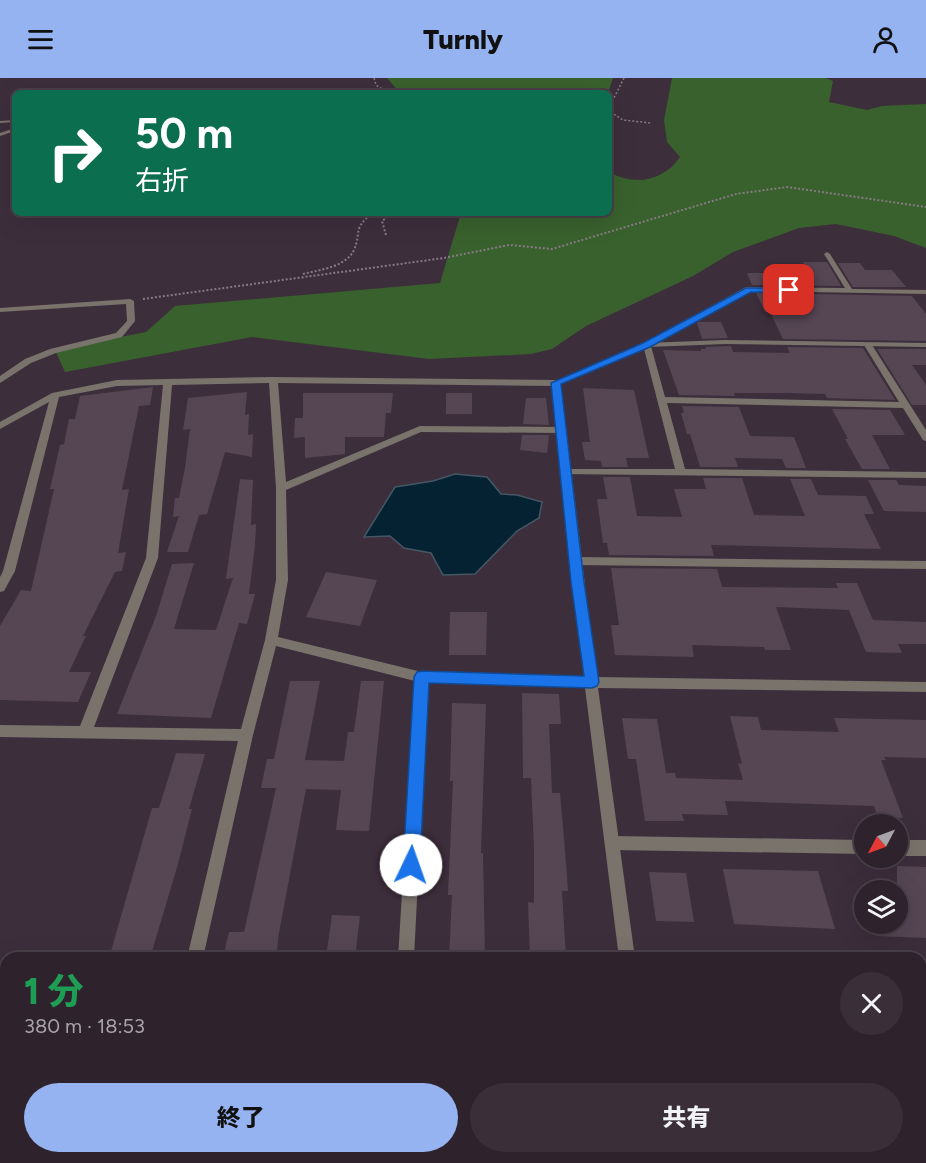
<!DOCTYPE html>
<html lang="ja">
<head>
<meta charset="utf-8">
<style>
  :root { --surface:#2e222c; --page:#3a2f38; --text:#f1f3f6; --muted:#a7a4a9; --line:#493f48; --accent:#95b2f1 }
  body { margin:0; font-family:Figtree,"Noto Sans JP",sans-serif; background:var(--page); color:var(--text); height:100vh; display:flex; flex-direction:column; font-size:22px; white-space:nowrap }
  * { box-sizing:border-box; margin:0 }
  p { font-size:20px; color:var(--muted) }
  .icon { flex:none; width:33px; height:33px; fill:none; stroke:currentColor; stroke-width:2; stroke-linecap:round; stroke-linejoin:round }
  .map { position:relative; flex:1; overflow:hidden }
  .side { position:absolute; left:0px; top:874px; width:927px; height:212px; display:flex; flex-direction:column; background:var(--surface); border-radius:18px 18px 0 0; box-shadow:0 6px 24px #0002,0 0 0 2px var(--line) }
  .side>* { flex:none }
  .top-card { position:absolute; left:12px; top:12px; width:600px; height:126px; border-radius:9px; box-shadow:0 6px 24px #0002,0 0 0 2px var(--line); background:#0b6e4f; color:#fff; overflow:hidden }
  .needle { width:39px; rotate:229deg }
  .fabs { position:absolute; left:854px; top:736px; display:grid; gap:12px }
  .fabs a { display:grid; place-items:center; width:54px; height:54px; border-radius:50%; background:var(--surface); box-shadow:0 6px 24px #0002,0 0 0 2px var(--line); font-size:30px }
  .pin { position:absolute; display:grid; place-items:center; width:51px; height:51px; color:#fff; margin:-26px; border-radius:12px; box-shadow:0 3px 9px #0006 }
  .me { position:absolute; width:66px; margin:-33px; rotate:3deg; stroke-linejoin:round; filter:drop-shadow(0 0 4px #0008) }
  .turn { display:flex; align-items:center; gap:21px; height:126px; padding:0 24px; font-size:27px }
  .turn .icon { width:78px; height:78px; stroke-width:2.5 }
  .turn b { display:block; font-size:42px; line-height:51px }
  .round { display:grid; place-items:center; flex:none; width:63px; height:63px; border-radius:32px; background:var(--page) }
  .head { display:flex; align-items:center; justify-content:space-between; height:102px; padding:0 24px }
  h1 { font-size:36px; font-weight:800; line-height:45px; color:#1e9e55 }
  .primary-button { display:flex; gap:12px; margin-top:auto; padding:12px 24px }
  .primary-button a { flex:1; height:69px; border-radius:36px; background:var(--accent); color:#111; font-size:24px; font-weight:800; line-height:69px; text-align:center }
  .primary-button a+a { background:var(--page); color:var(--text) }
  header { display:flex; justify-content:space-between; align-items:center; height:78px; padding:0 24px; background:var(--accent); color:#111; font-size:27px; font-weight:800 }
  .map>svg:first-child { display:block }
</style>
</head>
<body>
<header><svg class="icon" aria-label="menu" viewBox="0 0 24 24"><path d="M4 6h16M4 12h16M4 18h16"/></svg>Turnly<svg class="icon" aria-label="person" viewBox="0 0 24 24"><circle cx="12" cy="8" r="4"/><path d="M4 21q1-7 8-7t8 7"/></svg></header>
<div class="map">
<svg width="926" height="1085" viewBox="0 0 926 1085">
  <rect width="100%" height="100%" fill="#3d2e3b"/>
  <g fill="#39612d">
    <path d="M387,0h226l-5,15h-208z"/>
    <path d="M672,0h154l7,3 -4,21 38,8 15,-4 44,-2v144l-32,-12 -58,-12 -37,4 -66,24 -40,24 -107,50 -34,23 -21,5 -102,5 -177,-22 -187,35 -10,-22 91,-18 29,-26 265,-23 21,-70h148v-41c25,14 54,10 71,-15l-13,-15 -3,-22z"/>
  </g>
  <path fill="#042232" stroke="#455765" stroke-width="1.5" d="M455,396l32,3 14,17 16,1 25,7 -3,16 -22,13 -42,43 -32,1 -12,-22 -27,-5 -14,-12 -26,1 31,-50 38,-6z"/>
  <g fill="#564654">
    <path d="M803,184h24l14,24 -89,-1 -5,-12h62z"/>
    <path d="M838,185h22l5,7h27l14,17h-53z"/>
    <path d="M756,215l156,3 14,18v27l-143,-2 -13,-27h-5z"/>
    <path d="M699,244h22l7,16 -26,1 -5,-16z"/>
    <path d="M731,268l2,6 57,1 -3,-6 76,1 32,52 -68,-2 -2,-4 -35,-1h-56l1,3 -56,-1 -16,-45 38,1v-2h5l-1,-2z"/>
    <path d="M877,271h49v16h-14l14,20v20h-14z"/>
    <path d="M153,309l-3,18 -11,1 -17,84 7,-1 -11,64 8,-1 -4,19 -7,1 -32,64h3l-17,36h22l-13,30 -78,-2v-74l21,-36 10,1 23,-102h-4l10,-44 4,-1 5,-25h6l5,-23z"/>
    <path d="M583,310l51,2 15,68h-23l2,9h-26l-1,-6 -16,-1 -3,-18h8z"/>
    <path d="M247,314l-2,23 4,-1 -1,21 5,-1 -1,23 -27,-5 -18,62 -8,1 -11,37h-21l12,-36 -6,1 2,-19h4l6,-30 5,-39 -7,1 5,-32z"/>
    <path d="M303,315h90l-2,20h-5l-2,24h-39v17l-40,4v-21l-11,1 1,-20h8z"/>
    <rect x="446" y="315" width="26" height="21"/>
    <path d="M526,320h20l3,27 -26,-1z"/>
    <path d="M682,328l57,1 11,29 44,1 12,31h-20l-4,-9 -47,-1 3,9h-38l-10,-33h-3l-6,-21h3z"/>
    <path d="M832,331l58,1 15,25h-33l18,34h-28l-17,-30h3z"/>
    <path d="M522,357h27l-2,18 -27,-3z"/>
    <path d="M603,399h27l7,39 45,1 -8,-28h32l-3,-11h39l12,37 51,1 -15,-37h21l7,16 48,1 8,18h-10l17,35 -170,-4 3,11 -105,-1 -2,-12h-4l-6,-44h10z"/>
    <path d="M240,401l13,1 -2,45 5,-1 -1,21 -6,49h6l-8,30 -8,-1 -28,95 -94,-4 39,-98 16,-52 22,-1 -20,66 42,1 17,-52 -7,1z"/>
    <path d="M868,402h28l3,5 27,1v26l-42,-1z"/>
    <path d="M611,490l106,1 5,18 116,1 -2,-5h21l16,37 53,2v22h-28l4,9 -36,-1 -17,-42 -73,-3 15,43h-26l-1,-3 -72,-2 2,12 -79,-2 -4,-30h8z"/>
    <path d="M326,494l51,8 -17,46 -54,-9z"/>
    <path d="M450,534h37l-1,43h-37z"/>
    <path d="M290,603h30l-15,79 39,1 4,-29h6l7,-51h23l-15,150 -33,-1 5,-40 -35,-1 -27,144 -3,25h-53l6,-26h15l32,-144h-15l6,-29h7z"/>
    <path d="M522,615l37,1 2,30h-12l3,69h8l5,57 3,41h-6l4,67h-36l-2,-56 6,1v-54l-3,-71h-8z"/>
    <path d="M452,625l34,1 -5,149h2l2,105h-36l3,-63h-4l5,-114h-3z"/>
    <path d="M730,638l28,1 3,13 78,2 -5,-14 92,2v38l-42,-1 2,3h-5l22,58 -25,-1 -4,-11 -149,-5 3,14 -46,-1 2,7h-39l-9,-62h-8l-6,-41 35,1 9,54h9l1,5 67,2 -5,-17 4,1z"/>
    <path d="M176,675l29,1 -16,55h3l-14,55 -28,94h-41l43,-150h7z"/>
    <path d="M897,788l29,1v71l-49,-2 -4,-12h24v-33h-33v4l-3,-9 36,1z"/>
    <path d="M723,791l95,2 17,58 -101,-5z"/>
    <path d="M649,794l37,1 8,49 -38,-1z"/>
    <path d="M332,837l28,1 -5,42h-29z"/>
  </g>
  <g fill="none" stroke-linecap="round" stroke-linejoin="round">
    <g stroke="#877a85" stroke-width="1.5" stroke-dasharray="2 2" stroke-linecap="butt">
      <path d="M374,0l2,7 12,8"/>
      <path d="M624,0l-11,22 -1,13 11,7 28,3"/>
    </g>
    <g stroke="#877a85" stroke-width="2" stroke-dasharray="2 2" stroke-linecap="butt">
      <path d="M386,157l-4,-14 11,-8"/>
      <path d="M303,196c16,-4 43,-7 51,-24 8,-19 -2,-20 18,-37"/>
      <path d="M143,221l301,-41 65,-13 43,4 184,-55 51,-7 139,20"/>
    </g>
    <g fill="#79736b" fill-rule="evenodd">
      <path d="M15,42v2l-15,1v-2z"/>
      <path d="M15,50v3l-15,5v-3z"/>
    </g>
    <g fill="#79736b" fill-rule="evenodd">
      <path d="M827,174l3,2 22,35 74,1v4l-176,-3 -99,55 14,51 234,5 -35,-57 4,-2 4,2 54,85v11l-3,-1 -20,-32 -236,-5 18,66 241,3v6l-365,-4 -1,-2 5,-3h110l-32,-124 1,-2 102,-56 99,1 -21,-34z"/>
      <path d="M130,221l4,2 1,20 -13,16 -66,16 -25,10 -31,20v-7l25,-17 25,-10 66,-16 11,-12 -1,-17 -126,8v-4z"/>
      <path d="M273,299l283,3 4,3 -4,3 -278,-3 8,99 134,-56 142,1 5,3 -5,3 -141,-1 -135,58 2,90 -10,57 144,35 170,5 5,1 1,4 -1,4 -5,1 -164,-4 -14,275h-16l17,-277 -139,-35 -23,89 -50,223h-16l51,-217 -238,-4v-12l80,1 66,-168 17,-173 -46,1 -58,11 -44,174 -11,20 -4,1v-15l3,-6 46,-169 -49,27v-7l52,-29 65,-13zM269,305l7,105v92l-11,60 -24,89 -147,-2 64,-169 14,-173z"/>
      <path d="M575,479l351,4v8l-351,-4 -6,-4z"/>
      <path d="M613,758l251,4v14l-251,-4 -5,-2 -3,-5 3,-5z"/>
      <rect x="897" y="762" width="29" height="16"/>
      <rect x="921" y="1005" width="5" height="18"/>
      <path d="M646,1080h20l1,5h-20z"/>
    </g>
    <path fill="#79736b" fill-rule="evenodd" d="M725,262l201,3v4l-201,-3 -77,3 -87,37 35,293 330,5v10l-328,-4 37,270h-16l-42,-334 -25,-241 92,-40z"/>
  </g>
  <path fill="#1a73e8" stroke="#114b97" stroke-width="1.5" d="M746,210h43l5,2 -5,3 -38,-1 -101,55 -89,37 23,198 15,100 -2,4 -5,2 -163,-5 -9,182 -2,6 -7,2 -6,-2 -2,-6 11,-188 3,-5 5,-1 162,5 -13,-94 -20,-199 92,-40z"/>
</svg>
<div class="fabs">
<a><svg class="needle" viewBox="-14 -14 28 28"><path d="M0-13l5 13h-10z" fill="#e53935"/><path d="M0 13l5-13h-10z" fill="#a7a4a9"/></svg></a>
<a><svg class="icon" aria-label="layers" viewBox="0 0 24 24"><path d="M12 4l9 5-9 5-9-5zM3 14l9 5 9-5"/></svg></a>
</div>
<div class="pin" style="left:789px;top:212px;background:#d93025"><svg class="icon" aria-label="arrive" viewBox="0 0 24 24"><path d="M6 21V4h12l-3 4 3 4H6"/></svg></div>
<svg class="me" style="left:411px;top:787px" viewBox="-20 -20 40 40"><circle r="19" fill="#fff"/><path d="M0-13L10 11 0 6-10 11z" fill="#1a73e8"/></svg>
<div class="top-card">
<div class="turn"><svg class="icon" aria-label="right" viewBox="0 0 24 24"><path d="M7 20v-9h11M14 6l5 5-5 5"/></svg><div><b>50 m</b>右折</div></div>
</div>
<section class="side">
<div class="head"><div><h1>1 分</h1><p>380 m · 18:53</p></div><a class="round"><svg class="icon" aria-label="close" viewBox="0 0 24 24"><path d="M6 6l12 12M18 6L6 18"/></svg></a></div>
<div class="primary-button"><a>終了</a><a>共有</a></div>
</section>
</div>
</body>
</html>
